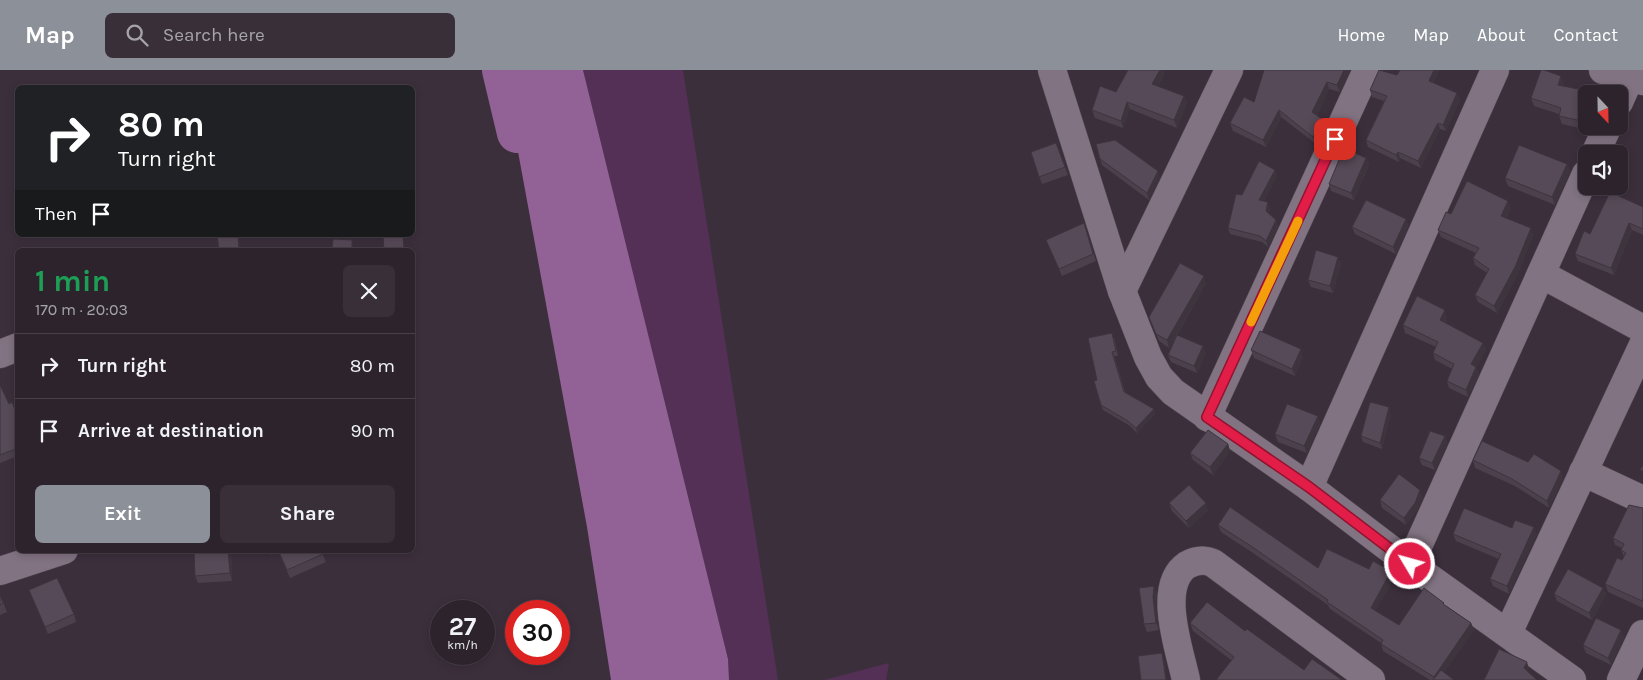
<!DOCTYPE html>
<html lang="en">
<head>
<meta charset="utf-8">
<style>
  :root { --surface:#2c232d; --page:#382f39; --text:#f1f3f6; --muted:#a6a4aa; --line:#484049; --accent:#8c9099 }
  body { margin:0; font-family:Karla,sans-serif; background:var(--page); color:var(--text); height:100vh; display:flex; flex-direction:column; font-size:19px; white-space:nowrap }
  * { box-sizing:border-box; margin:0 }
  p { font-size:16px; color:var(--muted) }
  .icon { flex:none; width:28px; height:28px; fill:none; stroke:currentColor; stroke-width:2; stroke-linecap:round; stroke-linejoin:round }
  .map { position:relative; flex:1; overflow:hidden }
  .drawer { position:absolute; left:15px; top:178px; width:400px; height:305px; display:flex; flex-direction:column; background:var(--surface); border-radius:8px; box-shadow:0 2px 8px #0003,0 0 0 1px var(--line) }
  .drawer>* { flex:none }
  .guide { position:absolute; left:15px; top:15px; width:400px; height:152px; border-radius:8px; box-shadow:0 2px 8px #0003,0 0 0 1px var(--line); background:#202124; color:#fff; overflow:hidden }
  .needle { width:32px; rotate:158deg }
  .fabs { position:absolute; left:1578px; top:15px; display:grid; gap:10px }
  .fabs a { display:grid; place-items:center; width:50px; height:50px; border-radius:8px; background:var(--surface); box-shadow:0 2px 8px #0003,0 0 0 1px var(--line); font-size:25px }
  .speed { position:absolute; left:430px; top:530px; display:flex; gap:10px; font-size:25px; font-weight:700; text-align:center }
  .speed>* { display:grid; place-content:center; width:65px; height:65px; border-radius:50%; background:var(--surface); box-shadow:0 2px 8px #0003,0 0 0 1px var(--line); line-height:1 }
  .speed small { font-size:12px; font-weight:400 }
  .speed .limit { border:8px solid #d22; background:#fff; color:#111 }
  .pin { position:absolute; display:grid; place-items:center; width:42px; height:42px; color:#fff; margin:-21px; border-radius:10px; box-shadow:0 2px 8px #0006 }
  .me { position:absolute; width:55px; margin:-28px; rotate:307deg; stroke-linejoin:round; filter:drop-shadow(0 0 4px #0008) }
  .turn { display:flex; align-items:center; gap:18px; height:105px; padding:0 20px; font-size:22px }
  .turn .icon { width:65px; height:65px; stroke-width:2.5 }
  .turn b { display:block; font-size:35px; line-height:42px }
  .then { display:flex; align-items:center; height:48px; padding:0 20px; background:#0003; gap:10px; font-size:19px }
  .round { display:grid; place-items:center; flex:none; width:52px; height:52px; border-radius:8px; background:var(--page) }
  .summary { display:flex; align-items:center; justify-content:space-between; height:85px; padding:0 20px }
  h1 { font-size:30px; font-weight:700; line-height:38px; color:#1e9e55 }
  .action { display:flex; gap:10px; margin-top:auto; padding:10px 20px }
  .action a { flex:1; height:58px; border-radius:8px; background:var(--accent); color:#fff; font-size:20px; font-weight:700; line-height:58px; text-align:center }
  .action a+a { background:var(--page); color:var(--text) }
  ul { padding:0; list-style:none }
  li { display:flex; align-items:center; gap:15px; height:65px; padding:0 20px; border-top:1px solid var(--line) }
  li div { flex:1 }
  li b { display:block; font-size:19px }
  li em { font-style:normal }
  header { display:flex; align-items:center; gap:30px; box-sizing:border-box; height:70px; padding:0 25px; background:var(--accent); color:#fff }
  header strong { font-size:24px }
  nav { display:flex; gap:28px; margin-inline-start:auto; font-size:18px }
  .search { width:350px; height:45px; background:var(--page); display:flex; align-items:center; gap:12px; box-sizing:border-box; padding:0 18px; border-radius:8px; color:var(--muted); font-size:19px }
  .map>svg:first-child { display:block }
</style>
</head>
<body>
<header>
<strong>Map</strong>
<div class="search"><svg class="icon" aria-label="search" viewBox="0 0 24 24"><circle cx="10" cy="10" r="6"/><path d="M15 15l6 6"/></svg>Search here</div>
<nav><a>Home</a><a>Map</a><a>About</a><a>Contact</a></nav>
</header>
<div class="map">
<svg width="1643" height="610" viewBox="0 0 1643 610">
  <rect width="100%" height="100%" fill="#3b2f3c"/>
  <g fill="#543057">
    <path d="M583,0h100l95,610h-49l-1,-21z"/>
    <path d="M889,593l-3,17h-62z"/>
  </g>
  <path fill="#926296" d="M503,0h80l145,589 1,21h-118l-24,-153z"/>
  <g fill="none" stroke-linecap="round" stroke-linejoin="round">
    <path stroke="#926296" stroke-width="40" d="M502,0l15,63"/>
    <g stroke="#594f5a" stroke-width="29">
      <g id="minor">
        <path d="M1052,0l70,221 26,66 11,20 14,15 136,95 101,77 162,116"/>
        <path d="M1603,0l40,11"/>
        <path d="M1619,32l11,-25"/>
        <path d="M1595,84l13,-28"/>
        <path d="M1541,204l102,55"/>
        <path d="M1122,221l107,-221"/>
        <path d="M0,284l18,-7"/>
        <path d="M1207,347l160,-347"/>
        <path d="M1583,402l60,28"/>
        <path d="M1309,417l186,-417"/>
        <path d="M1410,494l176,-390"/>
        <path d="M0,501l64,-21"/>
        <path d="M1508,563l135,-288"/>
        <path d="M1186,610c-6,-29 -30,-94 1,-115 9,-5 17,-6 26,-2l158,117"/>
        <path d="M1621,610l22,-46"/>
      </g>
    </g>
    <use href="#minor" stroke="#827382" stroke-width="28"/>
  </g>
  <g fill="#4b404c">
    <path d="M1128,0h35l1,4 -6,12 26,10 3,7 -10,25 -47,-19 -7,19 -28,-10 -3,-8 24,-18z"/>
    <path d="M1351,0l-11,22 -11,-3 -12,26 7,11 -8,18 -35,-27 -15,30 -33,-16 -3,-8 24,-21z"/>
    <path d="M1397,5l37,8 23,10 3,7 -14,31 -6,-2 -19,39 -21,-10 -1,4 -31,-15 -2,-7 18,-39 -12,-4 -2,-7z"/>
    <path d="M1564,13l-1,3 23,8v32h3l-1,4 -26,-6 -3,-8v-2l-25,-8 -3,-8z"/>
    <path d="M1056,73l12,32 -26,9 -11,-32z"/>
    <path d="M1366,88l3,7 -15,35 -23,-9 -2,-7z"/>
    <path d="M1100,89l60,18 -11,23 -47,-35z"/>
    <path d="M1567,94l3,7 -15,34 -47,-19 -3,-8z"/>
    <path d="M1275,100l2,6 -13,25 6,7 -1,6 7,6 2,6 -10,21 -6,-5 -32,-8 -2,-6 14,-33z"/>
    <path d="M412,122l3,21h-3z"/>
    <path d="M1643,137v28l-11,-5 -18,45 -36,-14 -3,-7 15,-20z"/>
    <path d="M1511,138l-5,10 27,17 -15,39 -21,39 -19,-11 -3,-7 12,-22 -12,-8 -2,-7 3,-5 -35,-16 -3,-7 13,-16z"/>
    <path d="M1406,149l2,7 -12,28 -41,-20 -3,-7z"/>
    <path d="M1084,153l12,38 -34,15 -16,-36z"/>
    <path d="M1338,187l3,7 -8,29 -22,-6 -3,-7z"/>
    <path d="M1206,213l-29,52 29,18 -9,20 -26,-11 -3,-7 8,-20 -7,13 -10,-7 -10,-24z"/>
    <path d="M1447,247l-2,6 38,20 3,7 -10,18 3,6 -11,23 -19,-9 -2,-7 5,-12 -17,-9 -2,-7 3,-6 -31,-14 -2,-8z"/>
    <path d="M1114,267l4,19h-4l11,36 29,17 1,5 -18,19 -7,-7 -27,-16 -2,-5 -4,-25z"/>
    <path d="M1251,280l52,7 -8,19 -41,-18z"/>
    <path d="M0,315l9,19 6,6 3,-1v47l-18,7z"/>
    <path d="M1391,344l-9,35 -19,-7 -2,-6z"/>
    <path d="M1318,346l2,8 -13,29 -29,-11 -3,-8z"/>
    <path d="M1445,366l2,8 -12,26 -13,-5 -3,-7z"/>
    <path d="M1228,374l2,7 -17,24 -20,-15 -3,-7z"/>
    <path d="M1473,390l55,2 33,9 2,7 -14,30 -34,-22 -40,-18z"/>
    <path d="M1423,427l-6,13 -11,15 -24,-17 -2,-8z"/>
    <path d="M1169,433l39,7 -19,18 -17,-17z"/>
    <path d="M1642,438h1v100l-35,-16 -3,-8 19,-27 -3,-7 1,-2 -7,-3 -2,-7z"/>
    <path d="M1218,455l100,43 51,1 25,9 -19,33 24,14 46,-20 26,18 3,7 -30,42 10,8h-24l-47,-29 -2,-8 -51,-34 -2,-4 -75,-52 -32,-21z"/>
    <path d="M1512,458l25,6 -28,60 -16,-8 -3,-7 9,-20 -43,-18 -3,-7z"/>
    <path d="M231,480l1,31 -34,2 -3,-7z"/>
    <path d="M269,480h52l5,12 -36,16 -12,-27 -7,4z"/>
    <path d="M1603,518l3,7 -14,25 -35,-19 -3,-7z"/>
    <path d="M29,520l45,24 2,8 -28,12z"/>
    <path d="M1157,523l-1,11 3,26 -12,2 -3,-8z"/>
    <path d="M0,525l7,17 -7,3z"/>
    <path d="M1190,553l55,8 59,39 -73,-10 -38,-29z"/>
    <path d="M1624,567l-13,28 -25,-12 -3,-8z"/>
  </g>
  <g fill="#3d343e">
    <path d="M1160,0h3l1,4 -9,17 -3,-7z"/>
    <path d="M1344,0h7l-11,22 -3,-7z"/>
    <path d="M1434,0h6l-9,18 -2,-7z"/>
    <path d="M1561,6l3,7 -3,9 -3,-7z"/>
    <path d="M1327,12l2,7 -14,30 -3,-7z"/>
    <path d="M1457,23l3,7 -14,31 -3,-6z"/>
    <path d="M1184,26l3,7 -10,25 -3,-8z"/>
    <path d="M1127,32l3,7 -7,19 -2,-7z"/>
    <path d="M1279,40l2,7 -15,30 -3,-7z"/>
    <path d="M1322,49l2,7 -8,18 -3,-7z"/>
    <path d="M1438,53l2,6 -19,39 -3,-7z"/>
    <path d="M1398,82l2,6 -1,4 -3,-7z"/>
    <path d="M1366,88l3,7 -15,35 -3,-7z"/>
    <path d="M1567,94l3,7 -15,34 -3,-8z"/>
    <path d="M1275,100l2,6 -16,30 -2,-6z"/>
    <path d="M1158,101l2,6 -11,23 -2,-7z"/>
    <path d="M412,122l3,21 -2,-7z"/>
    <path d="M1508,131l3,7 -8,15 -2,-7z"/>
    <path d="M1268,132l2,6 -2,9 -2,-6z"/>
    <path d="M1406,149l2,7 -12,28 -3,-7z"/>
    <path d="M1276,150l2,6 -10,21 -2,-6z"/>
    <path d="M1629,153l3,7 -18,45 -3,-7z"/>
    <path d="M1531,158l2,7 -15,39 -21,39 -3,-7z"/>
    <path d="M238,165h1l2,15h-2z"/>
    <path d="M403,165l1,2 1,13h-1z"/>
    <path d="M352,170l1,3v7h-1z"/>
    <path d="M1338,187l3,7 -8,29 -3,-7z"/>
    <path d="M1204,206l2,7 -37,65 -2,-8z"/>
    <path d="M1445,240l2,7 -5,11 -2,-8z"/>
    <path d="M1483,273l3,7 -10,18 3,6 -11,23 -2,-7 5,-26z"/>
    <path d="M1203,276l3,7 -9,20 -3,-7z"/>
    <path d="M1301,279l2,8 -8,19 -3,-7z"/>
    <path d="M1389,337l2,7 -9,35 -2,-6z"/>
    <path d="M1154,339l1,5 -18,19 -1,-5z"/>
    <path d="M1318,346l2,8 -13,29 -3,-7z"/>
    <path d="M1445,366l2,8 -12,26 -3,-7z"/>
    <path d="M1228,374l2,7 -17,24 -3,-8z"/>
    <path d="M1561,401l2,7 -14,30 -2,-7z"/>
    <path d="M1420,420l3,7 -6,13 -11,15 -2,-7z"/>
    <path d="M1206,433l2,7 -19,18 -3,-7z"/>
    <path d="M1534,457l3,7 -28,60 -2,-8z"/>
    <path d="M228,480h3l1,31 -2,-8z"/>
    <path d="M1391,501l3,7 -21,37 -2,-7z"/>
    <path d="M1154,516l3,7 -1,11 3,26 -3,-7 -3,-26z"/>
    <path d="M1603,518l3,7 -14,25 -3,-7z"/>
    <path d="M1471,553l3,7 -35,50h-4l-1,-3z"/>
    <path d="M1621,560l3,7 -13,28 -3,-7z"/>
    <path d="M1162,583l3,7 2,20h-1z"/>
    <path d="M1527,592l2,7 -3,6 -2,-7z"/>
  </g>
  <g fill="#574a58" stroke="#3d343e">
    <path d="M1128,0h32l-8,14 32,12 -10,24 -47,-18 -6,19 -29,-11 8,-24 16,6z"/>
    <path d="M1264,0h80l-7,15 -10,-3 -15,30 10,7 -9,18 -34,-27 -16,30 -33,-17 14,-26 10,5z"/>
    <path d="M1379,0l18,5 3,-5h34l-5,11 28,12 -14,32 -5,-2 -20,38 -20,-9 -2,3 -30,-15 21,-44 -17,-6z"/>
    <path d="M1541,0h3l17,6 -3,9 35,7 -1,2h-6v28l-27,-6 2,-8 -30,-10z"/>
    <path d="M1115,70l43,31 -11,22 -47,-34 -4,-15z"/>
    <path d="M1056,73l9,24 -26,10 -8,-25z"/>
    <path d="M1519,75l48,19 -15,33 -47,-19z"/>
    <path d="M1344,78l22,10 -15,35 -22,-9z"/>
    <path d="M1259,91l16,9 -16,30 9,2 -2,9 10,9 -10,21 -6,-5 -32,-8 8,-34 6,1z"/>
    <path d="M1467,111l41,20 -7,15 30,12 -16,39 -21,39 -19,-11 14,-26 -16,-11 6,-10 -41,-18 8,-18 5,2z"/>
    <path d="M1610,122l33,15v22l-14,-6 -18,45 -36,-14 9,-23 6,3z"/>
    <path d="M1366,130l40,19 -13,28 -41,-20z"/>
    <path d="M1084,153l9,31 -34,15 -13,-29z"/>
    <path d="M217,165h21l1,15h-20z"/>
    <path d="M383,165h20l1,15h-20z"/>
    <path d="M333,169l19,1v10h-20z"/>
    <path d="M1316,180l22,7 -8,29 -22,-6z"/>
    <path d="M1180,193l24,13 -37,64 -11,-6 -7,-17z"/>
    <path d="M1417,226l28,14 -5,10 43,23 -12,21 5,3 -10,23 -19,-9 7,-17 -21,-11 5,-11 -35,-17z"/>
    <path d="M1260,261l41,18 -9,20 -41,-19z"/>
    <path d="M1112,263l4,18 -4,1 12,40 30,17 -18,19 -8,-7 -27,-16 -7,-24 3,-1 -9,-42z"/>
    <path d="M1177,265l26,11 -9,20 -26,-11z"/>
    <path d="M0,315l9,19 3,-2 3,8 3,-1v39l-18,7z"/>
    <path d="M1370,332l19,5 -9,36 -19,-7z"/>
    <path d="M1287,334l31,12 -14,30 -29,-12z"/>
    <path d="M1208,360l20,14 -18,23 -20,-14z"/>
    <path d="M1430,361l15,5 -13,27 -13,-5z"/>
    <path d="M1482,371l46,21 6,-8 27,17 -14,30 -35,-22 -39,-19z"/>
    <path d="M1643,395v6l-3,-1z"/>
    <path d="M1399,404l21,16 -5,13 -11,15 -24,-18z"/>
    <path d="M1189,415l17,18 -20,18 -17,-18z"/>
    <path d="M1629,435l14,3v90l-1,3 -37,-17 12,-26 5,2 4,-7 -5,-3 3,-6 -11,-6z"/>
    <path d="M1230,437l88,61 9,-19 42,20 4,-8 18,10 -20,37 28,17 25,-37 20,15 -1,1 28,19 -37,54 -53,-33 2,-4 -56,-38 1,-2 -77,-54 -33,-21z"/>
    <path d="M1464,438l48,20 3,-8 19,7 -27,59 -17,-7 11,-25 -48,-20z"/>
    <path d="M194,480h34l2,23 -35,3z"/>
    <path d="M278,480h43l2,4 -36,16z"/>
    <path d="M1568,499l35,19 -14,25 -35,-19z"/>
    <path d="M57,508l17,36 -29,13 -16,-37z"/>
    <path d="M1154,516l-1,11 3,26 -12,1 -5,-36z"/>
    <path d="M0,525l3,8 -3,2z"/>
    <path d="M1207,532l38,29 2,-2 57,41 8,-11 30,21h-126l18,-23 -44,-34z"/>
    <path d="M1596,548l25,12 -13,28 -25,-13z"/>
    <path d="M1499,579l28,13 -3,6 13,12h-53z"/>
    <path d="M1162,583l4,27h-25l-3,-24z"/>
    <path d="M1441,600l13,10h-21z"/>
  </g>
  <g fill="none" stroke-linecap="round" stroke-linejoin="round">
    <g stroke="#92132f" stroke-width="12">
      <path id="route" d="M1335,69l-128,278 102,70 101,77"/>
    </g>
    <use href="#route" stroke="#e11d48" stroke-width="9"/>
    <path stroke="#f59e0b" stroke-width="9" d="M1251,252l47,-101"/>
  </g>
</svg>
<div class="fabs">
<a><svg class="needle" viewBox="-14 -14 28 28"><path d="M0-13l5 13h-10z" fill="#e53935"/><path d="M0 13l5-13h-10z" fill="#a6a4aa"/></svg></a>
<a><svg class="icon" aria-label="sound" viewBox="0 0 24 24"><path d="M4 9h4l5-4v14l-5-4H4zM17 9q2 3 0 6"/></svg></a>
</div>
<div class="speed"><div>27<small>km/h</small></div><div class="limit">30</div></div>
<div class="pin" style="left:1335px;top:69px;background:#d93025"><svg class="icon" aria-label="arrive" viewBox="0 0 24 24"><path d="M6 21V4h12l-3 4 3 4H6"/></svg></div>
<svg class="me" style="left:1410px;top:494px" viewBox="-20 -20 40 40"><circle r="17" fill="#e11d48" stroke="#fff" stroke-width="3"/><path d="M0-11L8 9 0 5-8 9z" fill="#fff"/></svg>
<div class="guide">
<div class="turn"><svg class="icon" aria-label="right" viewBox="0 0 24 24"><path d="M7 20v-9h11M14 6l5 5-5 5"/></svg><div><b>80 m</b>Turn right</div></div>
<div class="then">Then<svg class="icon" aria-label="arrive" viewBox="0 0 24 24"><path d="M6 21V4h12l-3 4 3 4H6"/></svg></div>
</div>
<section class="drawer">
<div class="summary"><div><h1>1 min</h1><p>170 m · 20:03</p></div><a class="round"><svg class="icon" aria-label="close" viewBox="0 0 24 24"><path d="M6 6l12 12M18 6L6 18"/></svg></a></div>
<ul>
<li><svg class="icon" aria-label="right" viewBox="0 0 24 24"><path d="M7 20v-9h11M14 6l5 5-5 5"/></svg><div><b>Turn right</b></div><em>80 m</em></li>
<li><svg class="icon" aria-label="arrive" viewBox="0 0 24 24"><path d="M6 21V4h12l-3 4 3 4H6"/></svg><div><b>Arrive at destination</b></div><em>90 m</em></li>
</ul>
<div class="action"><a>Exit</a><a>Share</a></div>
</section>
</div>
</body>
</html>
